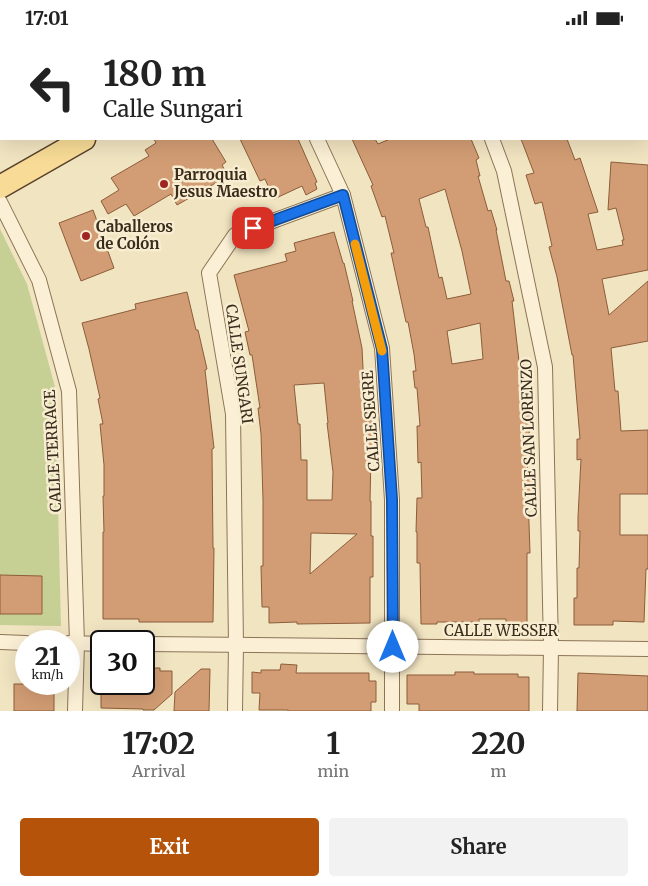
<!DOCTYPE html>
<html lang="en">
<head>
<meta charset="utf-8">
<style>
  :root { --surface:#fff; --page:#f2f2f2; --text:#222; --muted:#767676; --accent:#b45309 }
  body { margin:0; font-family:Merriweather,serif; background:var(--page); color:var(--text); height:100vh; display:flex; flex-direction:column; font-size:19px; white-space:nowrap }
  * { box-sizing:border-box; margin:0 }
  p { font-size:16px; color:var(--muted) }
  .icon { flex:none; width:28px; height:28px; fill:none; stroke:currentColor; stroke-width:2; stroke-linecap:round; stroke-linejoin:round }
  .map { position:relative; height:676px; overflow:hidden }
  .side { display:flex; flex-direction:column; background:var(--surface); flex:1 }
  .side>* { flex:none }
  .hud { position:absolute; left:0px; top:0px; width:649px; height:105px; box-shadow:0 5px 20px #0002; background:#fff; color:var(--text); overflow:hidden }
  .speed { position:absolute; left:15px; top:595px; display:flex; gap:10px; font-size:25px; font-weight:700; text-align:center }
  .speed>* { display:grid; place-content:center; width:65px; height:65px; border-radius:50%; background:var(--surface); box-shadow:0 5px 20px #0002; line-height:1 }
  .speed small { font-size:12px; font-weight:400 }
  .speed .limit { border:2px solid #111; border-radius:8px; background:#fff; color:#111 }
  .pin { position:absolute; display:grid; place-items:center; width:42px; height:42px; color:#fff; margin:-21px; border-radius:10px; box-shadow:0 2px 8px #0006 }
  .me { position:absolute; width:55px; margin:-28px; rotate:0deg; stroke-linejoin:round; filter:drop-shadow(0 0 4px #0008) }
  .turn { display:flex; align-items:center; gap:18px; height:105px; padding:0 20px; font-size:22px }
  .turn .icon { width:65px; height:65px; stroke-width:2.5 }
  .turn b { display:block; font-size:35px; line-height:42px }
  .eta { display:flex; justify-content:space-evenly; align-items:center; height:85px; text-align:center }
  .eta b { font-size:30px; font-weight:700; line-height:35px }
  .action { display:flex; gap:10px; margin-top:auto; padding:10px 20px }
  .action a { flex:1; height:58px; border-radius:5px; background:var(--accent); color:#fff; font-size:20px; font-weight:700; line-height:58px; text-align:center }
  .action a+a { background:var(--page); color:var(--text) }
  .status { display:flex; justify-content:space-between; align-items:center; height:35px; padding:0 25px; background:var(--surface); direction:ltr }
  .status svg { height:14px; fill:currentColor }
  .map>svg:first-child { display:block }
</style>
</head>
<body>
<div class="status"><b>17:01</b><svg viewBox="0 0 49 12"><path d="M0 12V9h3v3zM5 12V6h3v6zM10 12V3h3v9zM15 12V0h3v12zM26 1h20v11H26zM47 4h2v5h-2z"/></svg></div>
<div class="map">
<svg width="648" height="676" viewBox="0 0 648 676">
  <rect width="100%" height="100%" fill="#f1e4c1"/>
  <path fill="#c7d094" d="M0,194l27,55 28,103 6,239 -61,-1z"/>
  <g fill="#d29d74" stroke="#8c5d3b" fill-rule="evenodd">
    <path d="M154,104h58l14,23 -4,3 6,11 -51,29 -6,-11 -37,22 -8,-12 -18,10 -7,-13 18,-11 -8,-12 38,-22 -4,-6 11,-7z"/>
    <path d="M240,104h58l19,43 -2,1 2,6 -11,6 -4,-9 -28,13 -9,-20 -5,2z"/>
    <path d="M352,104h23l3,5 12,-5h81l8,19 -3,2 4,16h-2l10,35 3,-1 6,20h-1l10,51h3l5,20h-2l7,60 4,-1 4,38h5l2,17 -4,1 -3,61h5v16h-4l2,60h-3v70h-21v-4h-27v3h-42v2h-16l-1,-61h-3v-31h-1l1,-34h5l-1,-36 -3,1 -1,-37h3l-3,-38h-2l-2,-17h3l-2,-17 -6,-32h-2l-15,-69h3l-9,-37 -3,1 -11,-31 2,-1zM445,154l17,62 9,43 -24,5 -5,-22 -3,1 -11,-51h-2l-7,-28zM480,288l3,36 -31,5 -5,-33z"/>
    <path d="M521,104h46l8,21 5,-2 18,54 -10,2 9,36 26,-5 -1,-5h2l-8,-32 -8,2 3,-48 37,3v105l-46,9 7,36 39,-34v60l-37,7 4,43h3l3,40 27,-1v64h-28v41h28v34h-2l-2,53 -31,-1v4h-39v-27h3v-30h2l1,-37h-2v-14l3,-58 -4,1v-21h3l-7,-84h-1l-15,-78 -8,-30 3,-1 -10,-44 -7,2 -9,-29 8,-2z"/>
    <path d="M93,175l21,58 -33,13 -22,-58z"/>
    <path d="M334,197l9,31h1l9,38h-1l10,47 2,39h4l5,50h1l2,19h-5l-1,45h1v35h2v41h-3v46l-73,1v-2l-28,1v-16h-7l-1,-41h2v-66l-2,-66 -3,-26h2l-8,-53h-2l-5,-23 4,-1 -15,-56 53,-14 -2,-7 11,-3 -2,-8zM324,348l4,40h-1l6,49 -1,28h-25v-40h-6l-1,-36h-2l-4,-39zM311,498l46,1 -47,40z"/>
    <path d="M187,257l9,38h2l9,39 -2,1 9,78 -2,1 1,99h1l-1,74h-74v-3h-36v-87h1l-1,-36h1v-31l-4,-41h3l-5,-25 2,-1 -11,-49 -7,-26 54,-14 -1,-5z"/>
    <path d="M0,540l42,1v38h-42z"/>
    <path d="M281,629l16,1 -1,8h73v8h7v21h-5v9h-83v-1h-29l1,-17h-8v-21l9,1v-3h19z"/>
    <path d="M144,633h16v3h12v23l-18,16h-11v-1l-42,-1v-24h43z"/>
    <path d="M201,634h9l-1,42h-35l1,-19z"/>
    <path d="M455,637h19v2h44v3h11v34h-110v-7h-12v-29h48z"/>
    <path d="M578,638l70,3v35h-71z"/>
    <rect x="14" y="649" width="40" height="27"/>
  </g>
  <g fill="none" stroke-linecap="round" stroke-linejoin="round">
    <g stroke="#8c7457" stroke-width="16">
      <g id="minor">
        <path d="M449,0l1,1"/>
        <path d="M96,1l2,-1"/>
        <path d="M0,56l1,-1"/>
        <path d="M317,104l26,56 39,153 10,152v211"/>
        <path d="M492,104l12,32 41,196 6,281 -1,63"/>
        <path d="M0,167l39,78 30,111 8,252 -2,68"/>
        <path d="M0,607l26,1"/>
        <path d="M69,608l32,1"/>
        <path d="M144,609l504,5"/>
        <path d="M235,676l1,-66 -3,-231 -24,-141 26,-38 108,-40"/>
      </g>
    </g>
    <g stroke="#59422c" stroke-width="25">
      <g id="primary">
        <path d="M263,1l2,-1"/>
        <path d="M0,152l84,-48"/>
      </g>
    </g>
    <use href="#minor" stroke="#fbf0d5" stroke-width="14"/>
    <use href="#primary" stroke="#f7db96" stroke-width="22"/>
  </g>
  <g fill="none" stroke-linecap="round" stroke-linejoin="round">
    <g stroke="#114b97" stroke-width="12">
      <path id="route" d="M253,193l90,-33 39,154 10,151 1,147"/>
    </g>
    <use href="#route" stroke="#1a73e8" stroke-width="9"/>
    <path stroke="#f59e0b" stroke-width="9" d="M355,209l27,107"/>
  </g>
  <g fill="#9f2523" stroke="#f8edd1" stroke-width="2">
    <circle cx="164" cy="149" r="5"/>
    <circle cx="86" cy="201" r="5"/>
  </g>
  <g text-anchor="middle" stroke-width="5" stroke-linejoin="round" paint-order="stroke">
    <g font-size="15" font-weight="bold" fill="#3a2c1c" stroke="#f8edd1" text-anchor="start">
      <text x="174" y="145">Parroquia<tspan x="174" dy="17">Jesus Maestro</tspan></text>
      <text x="96" y="197">Caballeros<tspan x="96" dy="17">de Colón</tspan></text>
    </g>
    <g font-size="15" fill="#3a2c1c" stroke="#f8edd1">
      <text transform="translate(239 329) rotate(82)" y="5">CALLE SUNGARI</text>
      <text transform="translate(371 386) rotate(-94)" y="5">CALLE SEGRE</text>
      <text transform="translate(529 403) rotate(-92)" y="5">CALLE SAN LORENZO</text>
      <text transform="translate(53 416) rotate(-93)" y="5">CALLE TERRACE</text>
      <text x="501" y="601">CALLE WESSER</text>
    </g>
  </g>
</svg>
<div class="speed"><div>21<small>km/h</small></div><div class="limit">30</div></div>
<div class="pin" style="left:253px;top:193px;background:#d93025"><svg class="icon" aria-label="arrive" viewBox="0 0 24 24"><path d="M6 21V4h12l-3 4 3 4H6"/></svg></div>
<svg class="me" style="left:393px;top:612px" viewBox="-20 -20 40 40"><circle r="19" fill="#fff"/><path d="M0-13L10 11 0 6-10 11z" fill="#1a73e8"/></svg>
<div class="hud">
<div class="turn"><svg class="icon" aria-label="left" viewBox="0 0 24 24"><path d="M17 20v-9H6M10 6l-5 5 5 5"/></svg><div><b>180 m</b>Calle Sungari</div></div>
</div>
</div>
<section class="side">
<div class="eta">
<div><b>17:02</b><p>Arrival</p></div>
<div><b>1</b><p>min</p></div>
<div><b>220</b><p>m</p></div>
</div>
<div class="action"><a>Exit</a><a>Share</a></div>
</section>
</body>
</html>
